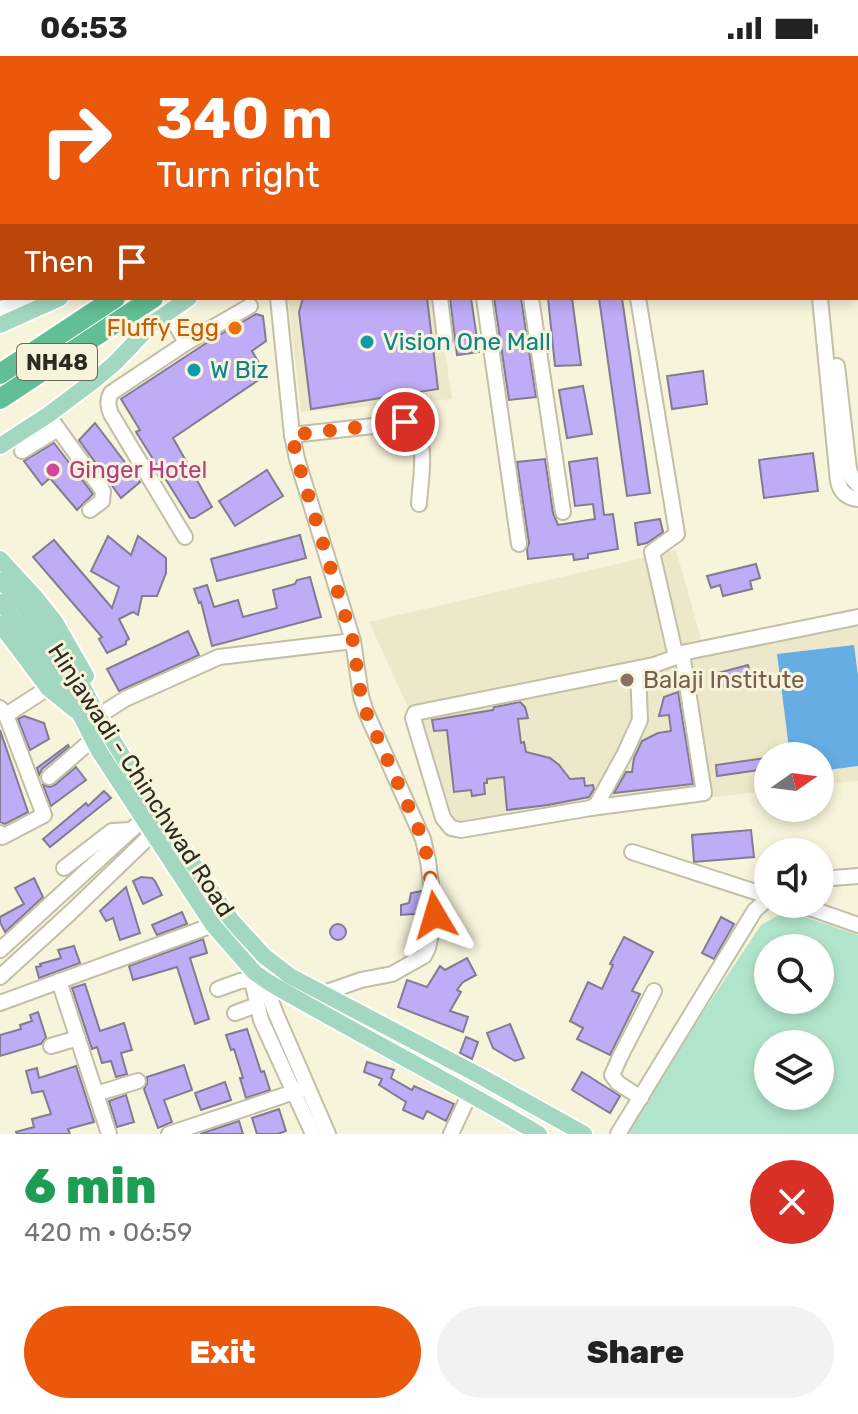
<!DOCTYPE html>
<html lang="en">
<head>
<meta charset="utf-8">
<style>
  :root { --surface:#fff; --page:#f2f2f2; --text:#222; --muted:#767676; --accent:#ea580c }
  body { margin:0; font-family:Rubik,sans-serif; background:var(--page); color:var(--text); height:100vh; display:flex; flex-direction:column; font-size:30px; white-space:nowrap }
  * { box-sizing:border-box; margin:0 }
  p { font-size:26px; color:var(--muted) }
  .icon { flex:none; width:44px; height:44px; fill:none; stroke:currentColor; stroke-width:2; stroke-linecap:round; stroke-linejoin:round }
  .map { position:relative; height:1078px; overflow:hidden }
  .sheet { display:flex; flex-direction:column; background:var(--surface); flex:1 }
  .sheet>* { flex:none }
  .hud { position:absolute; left:0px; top:0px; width:858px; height:244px; box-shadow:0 4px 12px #0003; background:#ea580c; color:#fff; overflow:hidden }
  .needle { width:52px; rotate:76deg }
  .tools { position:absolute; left:754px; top:686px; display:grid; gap:16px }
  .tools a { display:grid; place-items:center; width:80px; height:80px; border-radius:50%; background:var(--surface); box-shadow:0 4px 12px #0003; font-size:40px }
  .pin { position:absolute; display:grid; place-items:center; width:68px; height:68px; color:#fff; margin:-34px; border:4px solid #fff; border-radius:50%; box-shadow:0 2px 8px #0007 }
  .me { position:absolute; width:88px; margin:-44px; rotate:353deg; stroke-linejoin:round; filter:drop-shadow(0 0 6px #0008) }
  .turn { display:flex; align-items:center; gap:28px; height:168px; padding:0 24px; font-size:36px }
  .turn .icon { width:104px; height:104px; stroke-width:2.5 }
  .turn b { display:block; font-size:56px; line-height:68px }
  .then { display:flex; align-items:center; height:76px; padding:0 24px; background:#0003; gap:16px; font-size:30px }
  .round { display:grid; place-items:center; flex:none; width:84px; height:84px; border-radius:42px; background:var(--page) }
  .head { display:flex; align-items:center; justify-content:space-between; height:136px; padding:0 24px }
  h1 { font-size:48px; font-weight:800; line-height:60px; color:#1e9e55 }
  .primary-button { display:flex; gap:16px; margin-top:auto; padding:16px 24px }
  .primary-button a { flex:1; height:92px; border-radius:48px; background:var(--accent); color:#fff; font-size:32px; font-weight:800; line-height:92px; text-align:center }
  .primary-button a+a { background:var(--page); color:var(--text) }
  .status { display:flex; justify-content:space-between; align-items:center; height:56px; padding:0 40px; background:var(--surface); direction:ltr }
  .status svg { height:22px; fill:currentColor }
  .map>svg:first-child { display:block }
</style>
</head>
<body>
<div class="status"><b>06:53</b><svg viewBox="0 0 49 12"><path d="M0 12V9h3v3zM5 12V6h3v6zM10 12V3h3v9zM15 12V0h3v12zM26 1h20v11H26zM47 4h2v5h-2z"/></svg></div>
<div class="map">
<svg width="858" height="1078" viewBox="0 0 858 1078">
  <rect width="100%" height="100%" fill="#f8f4db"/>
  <g fill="#ede8c9">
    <path d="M257,0h166l-3,2h-163z"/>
    <path d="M288,242h149l15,101 -151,13z"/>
    <path d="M676,494l26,92 156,-33v172l-38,4v-29h-52v35l-313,35 -42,-108 -44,-96z"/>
  </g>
  <path fill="#b1e5cb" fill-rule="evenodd" d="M796,858l62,21v199h-236l139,-209 16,-9zM768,892h52v52h-52zM768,988h52v52h-52z"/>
  <path fill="#66ade3" d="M854,589l4,31v90l-38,5v-15h-30l-13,-102z"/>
  <g fill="#bfabf6" stroke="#817c91" stroke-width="2">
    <path d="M303,242h124l11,91 -127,20 -12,-97z"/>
    <path d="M450,242h21l8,54 -22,3z"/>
    <path d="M494,242h27l15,99 -27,3z"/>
    <path d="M548,242h24l9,67 -26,1z"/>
    <path d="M599,242h23l28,195 -23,3z"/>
    <path d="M256,258l7,2 3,25 -14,10 14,24 -93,63 39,69 -18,11h-4l-54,-86 4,-2 -19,-31 93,-61z"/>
    <path d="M703,315l4,33 -35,5 -5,-33z"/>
    <path d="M583,330l9,48 -25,4 -8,-48z"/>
    <path d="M95,367l45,59 -19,16 -42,-58z"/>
    <path d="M54,387l39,51 -16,16 -27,-32 -8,7 -18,-24z"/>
    <path d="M813,397l5,38 -54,7 -5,-38z"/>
    <path d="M597,402l7,57 9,-1 5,35 -30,5v4l-14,2 -1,-6 -45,5 -1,-10 2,-6 -12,-81 28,-3 8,54 5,12 37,-6 -2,-15 -18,2 -6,-44z"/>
    <path d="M267,414l16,26 -48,30 -16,-25z"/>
    <path d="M660,463l3,13 -16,11 -9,2 -3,-22z"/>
    <path d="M300,479l6,23 -89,23 -6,-22z"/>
    <path d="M108,480l23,19 7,-19 28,22v15l-9,23h-15l-4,19 -5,-3 -14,7 10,20 -3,2v3l-19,9 -8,-14 3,-2 -69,-80 21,-17 58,68 7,-21 -28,-16z"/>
    <path d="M756,508l4,14 -10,3 2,8 -29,7 -3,-11 -9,3 -4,-12z"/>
    <path d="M310,521l11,40 -109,29 -11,-44 -2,1 -5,-14 13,-4 7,22 24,-7 5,17 34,-9 -4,-18 22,-6 2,-4z"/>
    <path d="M188,575l11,24 -80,36 -12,-22z"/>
    <path d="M748,609l4,15 -31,7 -3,-14z"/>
    <path d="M678,636l15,92 -79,9 12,-21h6l2,-14 8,-17 16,-8 13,-2 -2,-16 -10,1 5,-19z"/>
    <path d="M520,646l5,5 3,11 -10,1 3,24 3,-1 2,10 24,6 9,7 11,14 14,-1 1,8 8,-1 1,4 -5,8 -41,8 -41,5 -3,-33 -17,2v4h-3l1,11 -13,2 -1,-6 -17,2 -7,-62 -13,1 -2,-11 61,-10 1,-3z"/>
    <path d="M24,660l20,7 5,16 -19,11 -12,-31z"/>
    <path d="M0,674l28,82 -23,12 -5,-2z"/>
    <path d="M68,689l1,2 -27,22 -3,6 -2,-7z"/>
    <path d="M765,702l1,11 -49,7 -1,-11z"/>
    <path d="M76,711l10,13 -35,26 -8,-21 7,2 5,-2z"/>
    <path d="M104,735l7,7 -61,49 -7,-8 43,-36 2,3z"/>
    <path d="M751,774l3,27 -60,5 -2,-27z"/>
    <path d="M141,821l11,1 3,3 7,14 -19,9 -10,-23z"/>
    <path d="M34,822l9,19 -38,35 -5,-10v-5l24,-13 -9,-16z"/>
    <path d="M126,831l14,46 -20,7 -7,-22 -7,3 -6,-10z"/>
    <path d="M422,835l3,22 -24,2v-10l8,-2 2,-10z"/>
    <path d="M182,856l5,12 -30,11 -5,-10z"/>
    <path d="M721,861l13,7 -20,35 -12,-6z"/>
    <circle cx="338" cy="876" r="8"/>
    <path d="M624,881l29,15 -21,39 8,3 -30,61 -33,-16 6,-11 -13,-7 18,-39 14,7 11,-24 -3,-1z"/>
    <path d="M203,883l4,14 -17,5 19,61 -14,5 -18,-57 -44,13 -4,-14z"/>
    <path d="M74,890l6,17 -41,15 -3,-11 5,-1 -1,-2 21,-6 -3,-8z"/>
    <path d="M467,902l9,17 -13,7 -6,8 4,2 -11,19 18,6 -5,15 -65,-25 9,-27 20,7 13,-21 5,4z"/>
    <path d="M85,928l15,47 24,-8 8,27 -11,3 6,21 -11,3 -5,-16 -9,2 -5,-16 -5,2 -20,-61z"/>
    <path d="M38,956l8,25 -5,7 -41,12v-21l21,-6 -1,-4 12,-4 -2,-6z"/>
    <path d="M510,968l14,34 -9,3 -22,-13 -6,-15z"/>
    <path d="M247,973l14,43 3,-1 6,19 -24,8 -6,-20h3l-9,-29 -3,1 -5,-15z"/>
    <path d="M466,981l12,5 -6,17 -12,-6z"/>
    <path d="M367,1006l27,8 -3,8 21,12 2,-4 40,18 -8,17 -19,-10 -4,8 -20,-9 3,-8 -27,-17 3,-6 -18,-7z"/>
    <path d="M184,1009l8,25 -28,10 8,22 -14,6 -14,-39 3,-5v-7z"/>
    <path d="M76,1010l18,56 -26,7 2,5h-53l-1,-2 18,-5 -2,-8 19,-5 -8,-23 -11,2 -6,-22 11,-3 2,10z"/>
    <path d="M582,1016l38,24 -10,17 -38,-23z"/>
    <path d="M225,1026l6,18 -30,10 -6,-17z"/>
    <path d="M126,1039l8,27 -17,5 -8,-26z"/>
    <path d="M279,1053l7,22 -8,3h-21l-5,-16z"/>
    <path d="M239,1065l4,13h-43z"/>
  </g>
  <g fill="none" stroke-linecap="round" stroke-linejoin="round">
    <g stroke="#c3bfa7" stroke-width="18">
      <g id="minor">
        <path d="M222,0v2"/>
        <path d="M248,0v2"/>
        <path d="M258,2l13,-2"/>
        <path d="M856,144l2,-1"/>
        <path d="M278,242l14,137 5,24 56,182 8,55 5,16 57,127 5,22 7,54 -7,33 -4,8 -32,18 -31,6 -37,13"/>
        <path d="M440,242l5,41"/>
        <path d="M484,242l35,246"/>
        <path d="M531,242l32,214"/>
        <path d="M638,242l39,236 -25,18 24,105 -22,8 -239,48 -2,5 30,100 8,10 10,2 130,-22 6,-4 28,-51 15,-33 -2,-51"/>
        <path d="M820,242l18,183c2,11 9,17 20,18"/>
        <path d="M0,253l25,-11"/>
        <path d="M169,256l17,31"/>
        <path d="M837,310l12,103 3,9 6,7"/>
        <path d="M48,359l55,76 -1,10 -12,9"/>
        <path d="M292,379l117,-13c21,16 11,59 10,82"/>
        <path d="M22,395l36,-22"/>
        <path d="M185,481l-74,-123c-3,-8 -4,-13 0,-21l75,-50 64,-37"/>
        <path d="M676,601l6,-4 176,-36"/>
        <path d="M0,652l6,7 38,100 -42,22 -2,-4"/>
        <path d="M6,659l42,-27"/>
        <path d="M89,666l36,-23 94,-42 134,-16"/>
        <path d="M49,721l44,-38"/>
        <path d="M591,752l113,-15 -22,-140"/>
        <path d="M632,796l136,44"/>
        <path d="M64,812l48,-37 19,-1"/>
        <path d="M820,823l38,-3"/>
        <path d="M798,848l60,21"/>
        <path d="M0,894l140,-128 11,-8"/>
        <path d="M254,916l-1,13 8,35 52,114"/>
        <path d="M0,921l70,-64 83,-80 10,-5"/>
        <path d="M59,925l50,153"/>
        <path d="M268,926v11l8,21 52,120"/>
        <path d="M218,933l22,-8 14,-1"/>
        <path d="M0,947l213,-78"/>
        <path d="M235,957l22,-8"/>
        <path d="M51,990l27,-8"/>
        <path d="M96,1038l42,-13"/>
        <path d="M641,1042l-23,-15 -6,-8 8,-18 34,-66"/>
        <path d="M169,1078l131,-44"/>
        <path d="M451,1078l19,-41"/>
        <path d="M618,1078l137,-224 13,-11"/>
      </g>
    </g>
    <g stroke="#fff" stroke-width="20">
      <g id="major">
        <path d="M430,2l3,-2"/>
        <path d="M550,2l3,-2"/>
        <path d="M0,269l60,-27"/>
        <path d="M0,390l48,-31 48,-36 19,-16 38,-40 36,-25"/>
        <path d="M0,503l35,38 20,25 31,54"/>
        <path d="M0,524l24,26 55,74 19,36 50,82 84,123 32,35 26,20 190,100 104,58"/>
        <path d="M0,546l31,38 36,49 32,62 114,174 41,47 14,10c89,52 182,99 271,152"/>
        <path d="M0,568l48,64 27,22"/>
      </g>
    </g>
    <g stroke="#fff" stroke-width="24">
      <g id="highway">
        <path d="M475,2l3,-2"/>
        <path d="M512,2l3,-2"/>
        <path d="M0,318l115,-76"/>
        <path d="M0,343l153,-101"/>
      </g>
    </g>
    <use href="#minor" stroke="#fff" stroke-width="14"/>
    <use href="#major" stroke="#a1d8bf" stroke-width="16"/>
    <use href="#highway" stroke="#62be94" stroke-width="20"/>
  </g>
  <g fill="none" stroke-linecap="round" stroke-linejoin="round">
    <path stroke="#ea580c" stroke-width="14" stroke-dasharray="0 25.2" d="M405,366l-113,13 5,24 56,182 8,55 5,16 57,127 5,22 7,54"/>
  </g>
  <circle fill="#e8710a" stroke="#f8f4db" stroke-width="3" cx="235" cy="272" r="8"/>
  <g fill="#0f9aa8" stroke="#f8f4db" stroke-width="3">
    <circle cx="367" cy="286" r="8"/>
    <circle cx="194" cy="314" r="8"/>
  </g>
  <circle fill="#d1479c" stroke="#f8f4db" stroke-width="3" cx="53" cy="414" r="8"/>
  <circle fill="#8d6e63" stroke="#f8f4db" stroke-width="3" cx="627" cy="624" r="8"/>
  <g text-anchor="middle" stroke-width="6" stroke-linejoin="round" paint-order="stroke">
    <rect fill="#f8f4db" stroke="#696759" stroke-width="2" x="17" y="288" width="80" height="36" rx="6"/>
    <g font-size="22" font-weight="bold" fill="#2c2b21">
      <text x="57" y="314">NH48</text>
    </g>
    <g font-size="24" fill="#c56008" stroke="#f8f4db" text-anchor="end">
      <text x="219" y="280">Fluffy Egg</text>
    </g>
    <g font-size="24" fill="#0d838f" stroke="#f8f4db" text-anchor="start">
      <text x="383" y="294">Vision One Mall</text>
      <text x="210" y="322">W Biz</text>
    </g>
    <g font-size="24" fill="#b23c85" stroke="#f8f4db" text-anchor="start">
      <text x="69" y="422">Ginger Hotel</text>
    </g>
    <g font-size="24" fill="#785e54" stroke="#f8f4db" text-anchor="start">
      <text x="643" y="632">Balaji Institute</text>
    </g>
    <g font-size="24" fill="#2c2b21" stroke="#f8f4db">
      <text transform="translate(141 724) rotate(57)" y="8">Hinjawadi - Chinchwad Road</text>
    </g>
  </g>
</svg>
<div class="tools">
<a><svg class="needle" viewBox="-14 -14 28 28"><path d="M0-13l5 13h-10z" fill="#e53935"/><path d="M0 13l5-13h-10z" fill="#767676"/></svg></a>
<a><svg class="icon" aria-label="sound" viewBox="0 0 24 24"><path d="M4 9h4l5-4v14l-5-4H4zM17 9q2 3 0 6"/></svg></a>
<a><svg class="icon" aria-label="search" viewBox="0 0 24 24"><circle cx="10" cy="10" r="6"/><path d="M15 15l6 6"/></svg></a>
<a><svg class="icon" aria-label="layers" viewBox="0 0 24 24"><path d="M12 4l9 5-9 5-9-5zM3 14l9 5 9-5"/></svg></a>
</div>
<div class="pin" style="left:405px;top:366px;background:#d93025"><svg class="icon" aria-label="arrive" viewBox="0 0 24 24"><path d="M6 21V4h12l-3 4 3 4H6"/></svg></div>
<svg class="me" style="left:435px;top:859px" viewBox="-20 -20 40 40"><path d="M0-17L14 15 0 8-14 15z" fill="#ea580c" stroke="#fff" stroke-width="4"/></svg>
<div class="hud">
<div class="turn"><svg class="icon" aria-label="right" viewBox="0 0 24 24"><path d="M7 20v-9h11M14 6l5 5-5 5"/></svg><div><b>340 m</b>Turn right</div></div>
<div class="then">Then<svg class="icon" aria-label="arrive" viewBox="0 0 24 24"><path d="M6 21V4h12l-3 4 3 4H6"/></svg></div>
</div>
</div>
<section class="sheet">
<div class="head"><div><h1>6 min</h1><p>420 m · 06:59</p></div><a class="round" style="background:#d93025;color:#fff"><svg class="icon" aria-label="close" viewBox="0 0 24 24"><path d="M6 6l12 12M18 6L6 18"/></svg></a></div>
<div class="primary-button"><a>Exit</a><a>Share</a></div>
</section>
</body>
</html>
